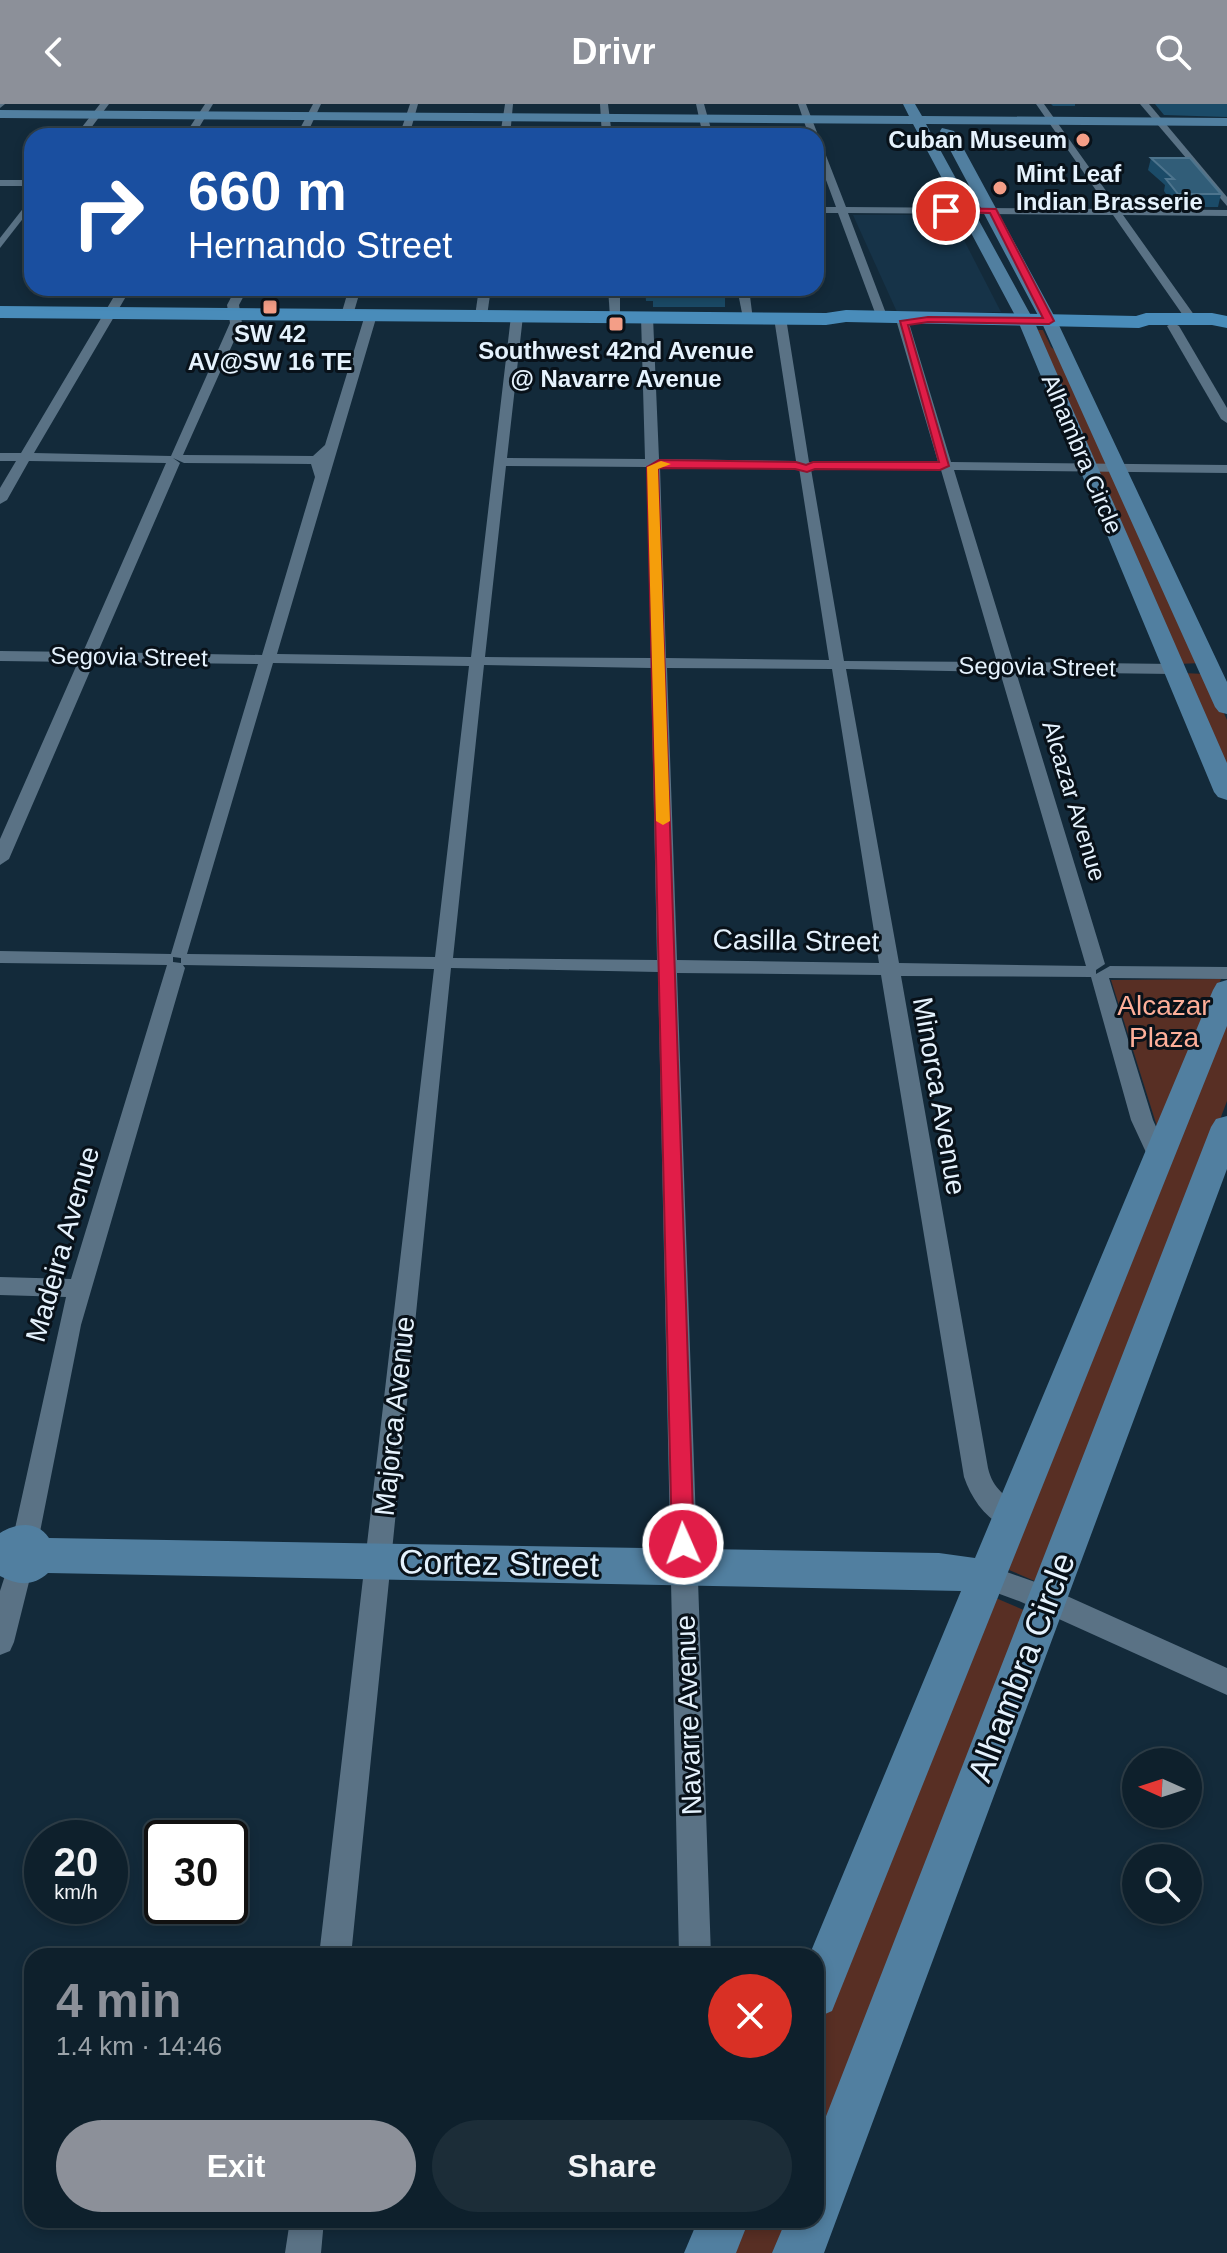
<!DOCTYPE html>
<html lang="en">
<head>
<meta charset="utf-8">
<style>
  :root { --surface:#0e202c; --page:#1c2d38; --text:#f1f3f6; --muted:#9ba3a9; --line:#2e3e48; --accent:#8c9099 }
  body { margin:0; font-family:Arial,sans-serif; background:var(--page); color:var(--text); height:100vh; display:flex; flex-direction:column; font-size:30px; white-space:nowrap }
  * { box-sizing:border-box; margin:0 }
  p { font-size:26px; color:var(--muted) }
  .icon { flex:none; width:44px; height:44px; fill:none; stroke:currentColor; stroke-width:2; stroke-linecap:round; stroke-linejoin:round }
  .map { position:relative; flex:1; overflow:hidden }
  .sheet { position:absolute; left:24px; top:1844px; width:800px; height:280px; display:flex; flex-direction:column; background:var(--surface); border-radius:24px; box-shadow:0 4px 12px #0003,0 0 0 2px var(--line) }
  .sheet>* { flex:none }
  .guide { position:absolute; left:24px; top:24px; width:800px; height:168px; border-radius:24px; box-shadow:0 4px 12px #0003,0 0 0 2px var(--line); background:#1a4fa0; color:#fff; overflow:hidden }
  .needle { width:52px; rotate:273deg }
  .tools { position:absolute; left:1122px; top:1644px; display:grid; gap:16px }
  .tools a { display:grid; place-items:center; width:80px; height:80px; border-radius:50%; background:var(--surface); box-shadow:0 4px 12px #0003,0 0 0 2px var(--line); font-size:40px }
  .speed { position:absolute; left:24px; top:1716px; display:flex; gap:16px; font-size:40px; font-weight:700; text-align:center }
  .speed>* { display:grid; place-content:center; width:104px; height:104px; border-radius:50%; background:var(--surface); box-shadow:0 4px 12px #0003,0 0 0 2px var(--line); line-height:1 }
  .speed small { font-size:20px; font-weight:400 }
  .speed .limit { border:4px solid #111; border-radius:12px; background:#fff; color:#111 }
  .pin { position:absolute; display:grid; place-items:center; width:68px; height:68px; color:#fff; margin:-34px; border:4px solid #fff; border-radius:50%; box-shadow:0 2px 8px #0007 }
  .me { position:absolute; width:88px; margin:-44px; rotate:358deg; stroke-linejoin:round; filter:drop-shadow(0 0 6px #0008) }
  .turn { display:flex; align-items:center; gap:28px; height:168px; padding:0 32px; font-size:36px }
  .turn .icon { width:104px; height:104px; stroke-width:2.5 }
  .turn b { display:block; font-size:56px; line-height:68px }
  .round { display:grid; place-items:center; flex:none; width:84px; height:84px; border-radius:42px; background:var(--page) }
  .head { display:flex; align-items:center; justify-content:space-between; height:136px; padding:0 32px }
  h1 { font-size:48px; font-weight:800; line-height:60px; color:var(--accent) }
  .primary-button { display:flex; gap:16px; margin-top:auto; padding:16px 32px }
  .primary-button a { flex:1; height:92px; border-radius:48px; background:var(--accent); color:#fff; font-size:32px; font-weight:800; line-height:92px; text-align:center }
  .primary-button a+a { background:var(--page); color:var(--text) }
  header { display:flex; justify-content:space-between; align-items:center; height:104px; padding:0 32px; background:var(--accent); color:#fff; font-size:36px; font-weight:800 }
  .map>svg:first-child { display:block }
</style>
</head>
<body>
<header><svg class="icon" aria-label="back" viewBox="0 0 24 24"><path d="M15 5l-7 7 7 7"/></svg>Drivr<svg class="icon" aria-label="search" viewBox="0 0 24 24"><circle cx="10" cy="10" r="6"/><path d="M15 15l6 6"/></svg></header>
<div class="map">
<svg width="1227" height="2149" viewBox="0 0 1227 2149">
  <rect width="100%" height="100%" fill="#132a3a"/>
  <path fill="#163348" d="M853,111h98l50,97h-104z"/>
  <g fill="#582f24">
    <path d="M1033,226h10l8,17 7,6 52,111h-18z"/>
    <path d="M1095,366h17l89,193 -23,1z"/>
    <path d="M1182,569l24,1 21,46v55z"/>
    <path d="M1221,875l-61,157 -49,-156z"/>
    <path d="M1227,916v81l-183,484 -42,-18z"/>
    <path d="M991,1492l40,17 -215,569v-154z"/>
    <path d="M738,2116h64l-13,33h-64z"/>
  </g>
  <g fill="none" stroke-linecap="round" stroke-linejoin="round">
    <g fill="#5a7285" fill-rule="evenodd">
      <path d="M0,0h5l-5,4z"/>
      <path d="M100,0h9l-24,32h-10z"/>
      <path d="M205,0h8l-19,32h-10z"/>
      <path d="M313,0h8l-15,32h-10z"/>
      <path d="M410,0h8l-9,32h-10z"/>
      <path d="M505,0h8l-3,32h-10z"/>
      <path d="M600,0h8l4,32h-10z"/>
      <path d="M696,0h8l9,32h-10z"/>
      <path d="M798,0h8l40,103 263,2 -73,-105h8l75,105 108,1v6l-104,-1 74,104 -10,2 -74,-106 -265,-2 39,103 -10,2 -39,-105h-22v-6h20l-20,-54v-17h-7z"/>
      <path d="M1140,0h9l78,93v9z"/>
      <rect x="0" y="76" width="32" height="6"/>
      <path d="M32,93v10l-32,41v-10z"/>
      <path d="M119,184h12l-97,165 137,3 59,-133 -3,-18 9,-17h12l-9,17 3,18 -59,132 130,1 12,-11 40,-130 6,-3 6,3 -100,339 194,3 40,-341 6,-3 6,3 -16,142 138,1 -4,-142 6,-3 6,3 6,142 137,2 -22,-143 6,-3 6,3 23,144h129l-41,-139 6,-3 6,3 42,139 276,3v8l-273,-3 59,192 160,2 8,5 -8,5 -157,-2 89,292 -9,6v4l14,-8 117,1v12l-118,-1 44,142 16,35 -3,6h-16l-19,-41 -40,-143 -190,-1 87,492c6,27 26,29 36,50l-4,8 -9,4c-24,-9 -39,-30 -47,-53l-83,-502 -204,-2 34,983h-32l-21,-984 -207,-4 -100,988h-32l115,-987 -251,-4 2,3 -104,357 -43,217 -4,8 -9,4 -9,-4 -4,-8 54,-245 -66,-2v-18l71,2 96,-314 -167,-2v-12l171,3 87,-290 -164,-2 -85,197 -9,6v-26l78,-177 -78,-1v-10l83,1 83,-189 -137,-2 -22,39 -7,4v-16l16,-27h-16v-8h21zM173,354l11,5 127,1 4,13 -53,178 -164,-3 82,-189zM506,362l141,1 4,191 -166,-1zM660,363l139,1 30,192 -163,-2zM811,365l130,1 56,192 -153,-1zM273,559l196,3 -34,291 -248,-3zM484,561l167,3 6,292 -204,-2zM667,564l165,1 47,294 -202,-3zM846,565l154,3 86,294 -187,-3zM173,853l8,1v5l-8,-1z"/>
      <path d="M349,184h12l-8,27 -6,3 -6,-3z"/>
      <path d="M479,184h12l-4,28 -6,3 -6,-3z"/>
      <path d="M608,184h12v31l-10,-2z"/>
      <path d="M737,184h12l4,32 -10,-2z"/>
      <path d="M1173,219l6,3 48,82v15l-6,-4 -54,-93z"/>
      <path d="M20,1450l9,3 4,9 -19,76 -4,9 -10,4v-64l11,-34z"/>
      <path d="M987,1461l51,18 189,85v27l-208,-94 -41,-15 -4,-9 4,-9z"/>
      <path d="M290,2116h34l-3,33h-36z"/>
    </g>
    <g fill="#517fa0" fill-rule="evenodd">
      <path d="M903,0h12l7,12 305,2v8l-301,-2 108,197 193,442v37l-9,-3 -4,-5 -196,-471 -105,-197 -913,-6v-8l909,6z"/>
      <path d="M942,24l12,3 103,190 170,361v32l-8,-2 -4,-5 -174,-386 -101,-190z"/>
      <path d="M1227,876v46l-395,985 -16,7v-62h-7l152,-365 -913,-18c-15,14 -31,12 -48,3v-43c16,-10 37,-13 49,5l890,15 36,5 238,-568 4,-7z"/>
      <path d="M1227,1012v53l-403,1084h-52l14,-33h30v-78l395,-1015 5,-8z"/>
      <path d="M698,2116h51l-13,33h-52z"/>
    </g>
    <path fill="#498cba" fill-rule="evenodd" d="M0,202l826,7 20,-3 290,6 10,-3h66l15,3v12l-15,-3h-63l-10,3 -293,-6 -20,3 -826,-7z"/>
  </g>
  <g fill="#1b4b68">
    <path d="M1051,0h24v2h-22z"/>
    <path d="M1155,0h72v13l-63,-2z"/>
    <path d="M1151,54l70,36 -3,13h-43l-11,-16 1,-6 -17,-15z"/>
    <path d="M645,184h80v19h-72v-6h-7z"/>
  </g>
  <g fill="#315d78" stroke="#4d748d" stroke-width="2">
    <path d="M1151,54h39l31,36h-43l-12,-15h8z"/>
    <path d="M653,184h72l1,4h-72z"/>
  </g>
  <path fill="#e11d48" stroke="#92132f" stroke-width="2" d="M946,104l50,1 58,112 -5,3 -121,-2 -20,3 41,141 -9,4 -125,-1 -8,3 -12,-3 -137,-1 36,1076 -3,7 -8,3 -8,-3 -3,-7 -25,-1077 12,-7 137,2 10,3 7,-3h126l-39,-141 28,-4 115,1 -53,-105 -47,-1z"/>
  <path fill="#f59e0b" d="M661,357l10,3 -13,5 12,352 -7,4 -7,-4 -9,-354z"/>
  <g fill="#f49e87" stroke="#081119" stroke-width="3">
    <circle cx="1083" cy="36" r="8"/>
    <circle cx="1000" cy="84" r="8"/>
    <rect x="262" y="195" width="16" height="16" rx="4"/>
    <rect x="608" y="212" width="16" height="16" rx="4"/>
  </g>
  <g text-anchor="middle" stroke-width="6" stroke-linejoin="round" paint-order="stroke">
    <g font-size="24" font-weight="bold" fill="#e5f2fd" stroke="#081119">
      <text x="1067" y="44" text-anchor="end">Cuban Museum</text>
      <text x="1016" y="78" text-anchor="start">Mint Leaf<tspan x="1016" dy="28">Indian Brasserie</tspan></text>
      <text x="270" y="238">SW 42<tspan x="270" dy="28">AV@SW 16 TE</tspan></text>
      <text x="616" y="255">Southwest 42nd Avenue<tspan x="616" dy="28">@ Navarre Avenue</tspan></text>
    </g>
    <g font-size="24" fill="#e5f2fd" stroke="#081119">
      <text transform="translate(1082 350) rotate(67)" y="8">Alhambra Circle</text>
      <text transform="translate(129 553) rotate(1)" y="8">Segovia Street</text>
      <text transform="translate(1037 563) rotate(1)" y="8">Segovia Street</text>
      <text transform="translate(1074 697) rotate(73)" y="8">Alcazar Avenue</text>
    </g>
    <g font-size="28" fill="#e5f2fd" stroke="#081119">
      <text transform="translate(796 836) rotate(1)" y="10">Casilla Street</text>
      <text transform="translate(940 992) rotate(80)" y="10">Minorca Avenue</text>
      <text transform="translate(62 1140) rotate(-74)" y="10">Madeira Avenue</text>
      <text transform="translate(394 1312) rotate(-84)" y="10">Majorca Avenue</text>
      <text transform="translate(688 1611) rotate(-92)" y="10">Navarre Avenue</text>
    </g>
    <g font-size="28" fill="#feaf99" stroke="#081119">
      <text x="1164" y="911">Alcazar<tspan x="1164" dy="32">Plaza</tspan></text>
    </g>
    <g font-size="34" fill="#e5f2fd" stroke="#081119">
      <text transform="translate(499 1459) rotate(1)" y="12">Cortez Street</text>
      <text transform="translate(1021 1563) rotate(-69)" y="12">Alhambra Circle</text>
    </g>
  </g>
</svg>
<div class="tools">
<a><svg class="needle" viewBox="-14 -14 28 28"><path d="M0-13l5 13h-10z" fill="#e53935"/><path d="M0 13l5-13h-10z" fill="#9ba3a9"/></svg></a>
<a><svg class="icon" aria-label="search" viewBox="0 0 24 24"><circle cx="10" cy="10" r="6"/><path d="M15 15l6 6"/></svg></a>
</div>
<div class="speed"><div>20<small>km/h</small></div><div class="limit">30</div></div>
<div class="pin" style="left:946px;top:107px;background:#d93025"><svg class="icon" aria-label="arrive" viewBox="0 0 24 24"><path d="M6 21V4h12l-3 4 3 4H6"/></svg></div>
<svg class="me" style="left:683px;top:1440px" viewBox="-20 -20 40 40"><circle r="17" fill="#e11d48" stroke="#fff" stroke-width="3"/><path d="M0-11L8 9 0 5-8 9z" fill="#fff"/></svg>
<div class="guide">
<div class="turn"><svg class="icon" aria-label="right" viewBox="0 0 24 24"><path d="M7 20v-9h11M14 6l5 5-5 5"/></svg><div><b>660 m</b>Hernando Street</div></div>
</div>
<section class="sheet">
<div class="head"><div><h1>4 min</h1><p>1.4 km · 14:46</p></div><a class="round" style="background:#d93025;color:#fff"><svg class="icon" aria-label="close" viewBox="0 0 24 24"><path d="M6 6l12 12M18 6L6 18"/></svg></a></div>
<div class="primary-button"><a>Exit</a><a>Share</a></div>
</section>
</div>
</body>
</html>
